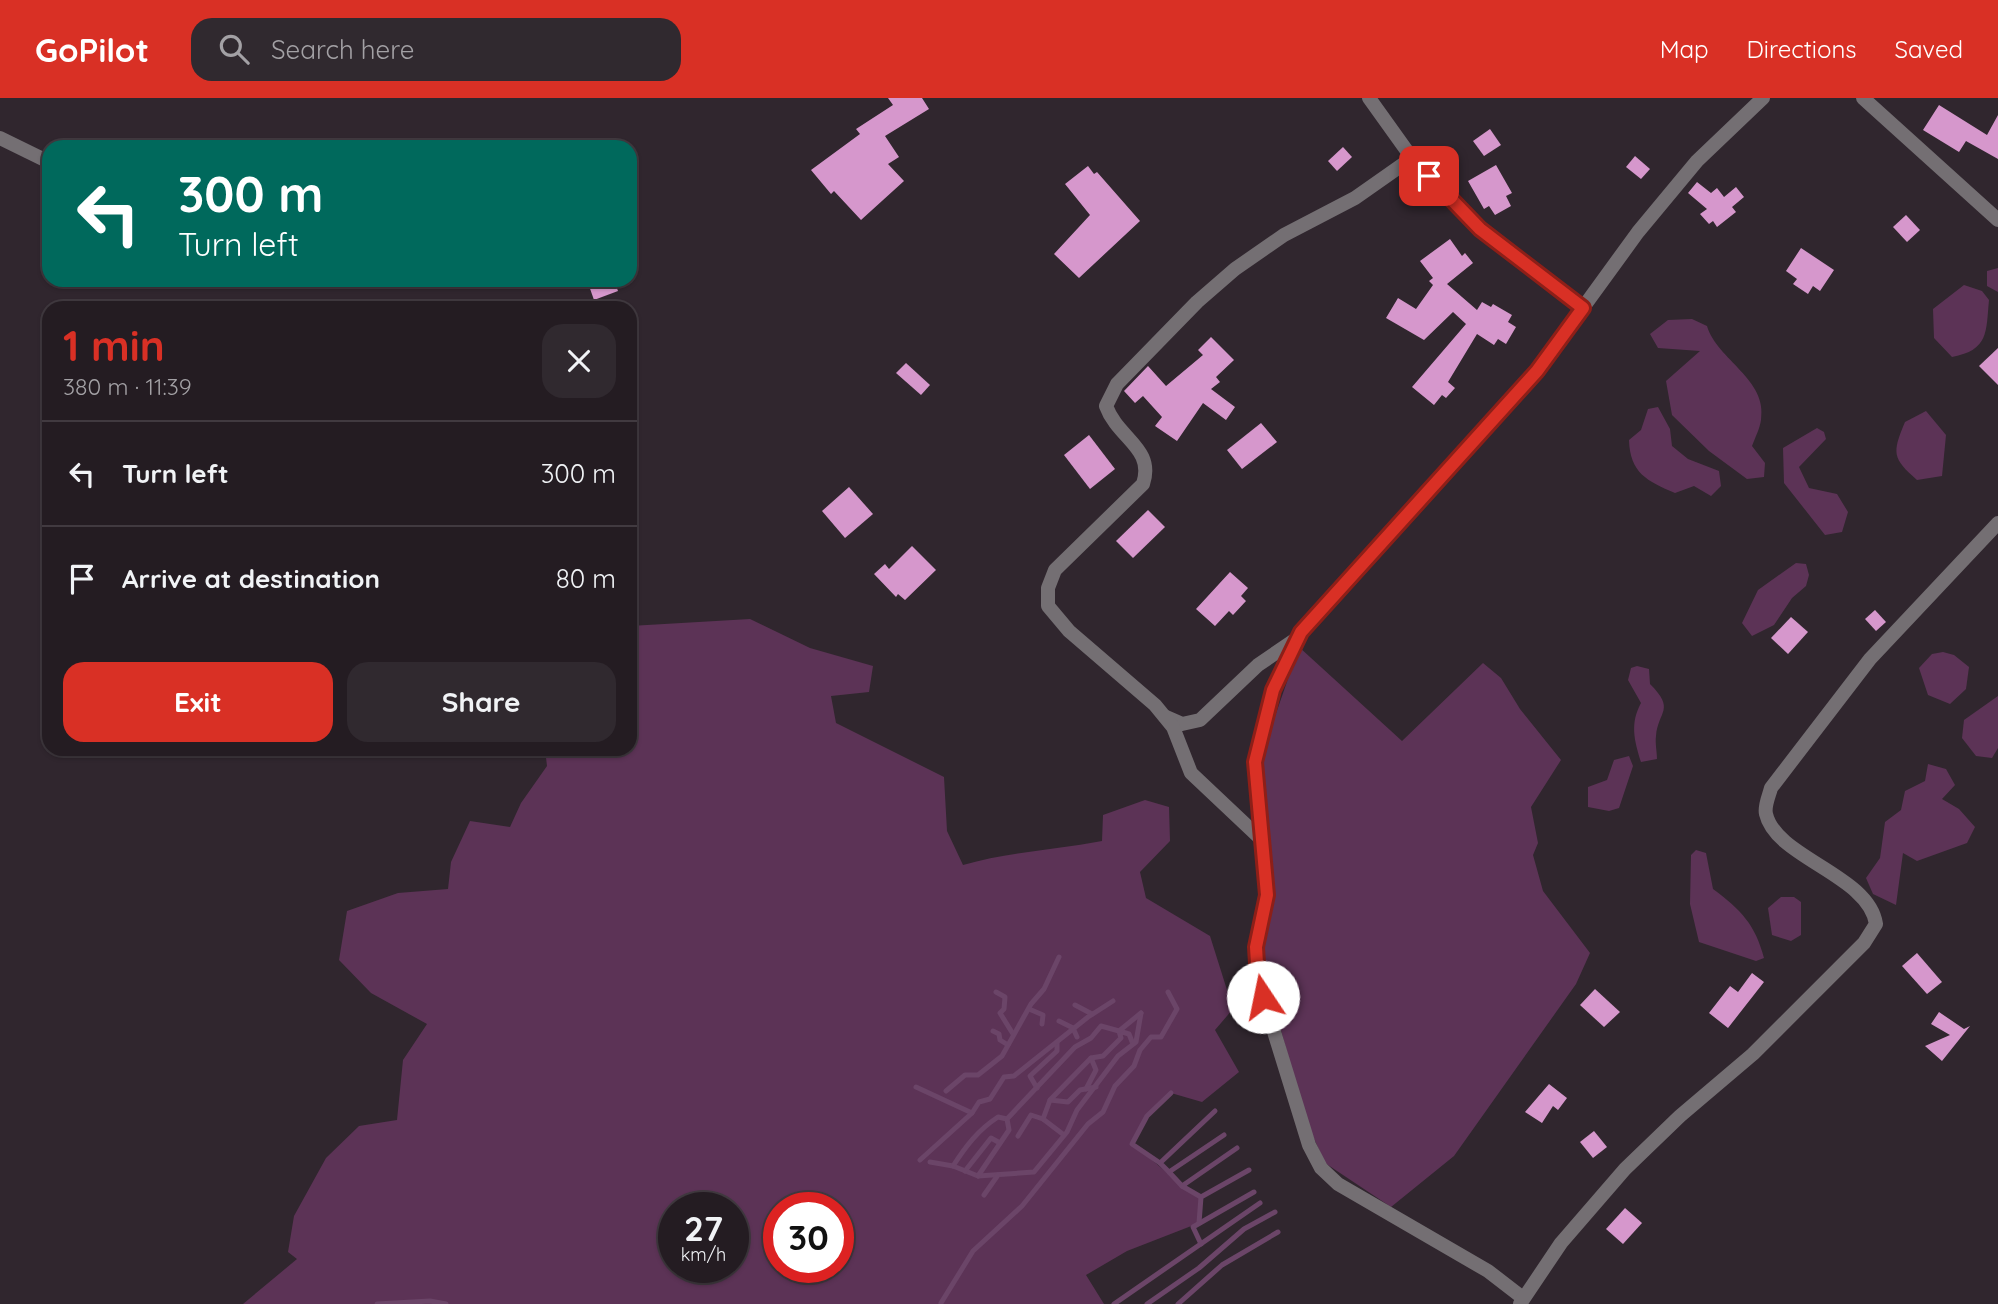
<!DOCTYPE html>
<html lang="en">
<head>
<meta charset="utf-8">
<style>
  :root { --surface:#241c22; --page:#30292f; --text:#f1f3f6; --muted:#a3a1a5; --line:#413a40; --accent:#d93025 }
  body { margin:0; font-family:Quicksand,sans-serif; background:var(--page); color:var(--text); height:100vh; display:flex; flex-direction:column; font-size:26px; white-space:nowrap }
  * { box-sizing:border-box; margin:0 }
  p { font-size:23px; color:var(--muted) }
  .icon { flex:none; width:38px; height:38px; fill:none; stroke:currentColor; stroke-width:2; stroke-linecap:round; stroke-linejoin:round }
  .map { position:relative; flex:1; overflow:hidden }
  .side { position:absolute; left:42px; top:203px; width:595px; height:455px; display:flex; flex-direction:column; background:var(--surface); border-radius:21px; box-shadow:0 2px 5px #0004,0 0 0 2px var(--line) }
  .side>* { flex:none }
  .hud { position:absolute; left:42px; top:42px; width:595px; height:147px; border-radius:21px; box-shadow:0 2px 5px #0004,0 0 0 2px var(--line); background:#00695c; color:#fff; overflow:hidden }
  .speed { position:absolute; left:658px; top:1094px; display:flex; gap:14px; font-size:35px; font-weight:700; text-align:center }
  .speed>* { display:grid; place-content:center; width:91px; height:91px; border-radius:50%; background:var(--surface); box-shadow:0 2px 5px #0004,0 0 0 2px var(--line); line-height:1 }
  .speed small { font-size:18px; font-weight:400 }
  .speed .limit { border:10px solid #d22; background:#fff; color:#111 }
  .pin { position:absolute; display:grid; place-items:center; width:60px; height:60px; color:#fff; margin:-30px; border-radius:14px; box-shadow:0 4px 10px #0006 }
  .me { position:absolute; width:77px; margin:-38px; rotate:349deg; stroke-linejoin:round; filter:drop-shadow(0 0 5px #0008) }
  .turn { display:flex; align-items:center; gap:24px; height:147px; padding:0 21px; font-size:32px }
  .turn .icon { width:91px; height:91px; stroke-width:2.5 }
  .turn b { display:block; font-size:49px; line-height:60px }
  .round { display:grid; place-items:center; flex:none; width:74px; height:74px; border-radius:21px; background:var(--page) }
  .head { display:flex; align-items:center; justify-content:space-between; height:119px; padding:0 21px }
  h1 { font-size:42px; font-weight:800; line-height:52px; color:var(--accent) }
  .primary-button { display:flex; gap:14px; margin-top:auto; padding:14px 21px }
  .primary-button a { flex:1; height:80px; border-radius:21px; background:var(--accent); color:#fff; font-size:28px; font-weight:800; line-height:80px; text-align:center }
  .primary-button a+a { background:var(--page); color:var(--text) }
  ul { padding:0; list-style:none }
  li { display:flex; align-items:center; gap:21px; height:105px; padding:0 21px; border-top:2px solid var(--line) }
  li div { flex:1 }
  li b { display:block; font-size:26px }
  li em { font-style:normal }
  header { display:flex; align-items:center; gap:42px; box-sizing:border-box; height:98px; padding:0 35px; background:var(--accent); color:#fff }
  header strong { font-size:33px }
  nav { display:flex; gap:38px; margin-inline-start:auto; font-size:24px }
  .search { width:490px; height:63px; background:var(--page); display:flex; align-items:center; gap:18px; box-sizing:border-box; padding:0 24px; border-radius:21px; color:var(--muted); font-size:26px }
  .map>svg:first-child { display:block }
</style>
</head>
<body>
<header>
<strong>GoPilot</strong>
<div class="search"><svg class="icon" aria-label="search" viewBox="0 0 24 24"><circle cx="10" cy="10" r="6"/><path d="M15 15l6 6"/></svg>Search here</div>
<nav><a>Map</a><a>Directions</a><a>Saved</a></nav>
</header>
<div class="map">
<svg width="1998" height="1206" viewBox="0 0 1998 1206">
  <rect width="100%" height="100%" fill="#30262e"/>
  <g fill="#5c3356" fill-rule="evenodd">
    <path d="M1998,170v24l-11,-6v-15z"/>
    <path d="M1964,187l18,6 7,9c-3,32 0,50 -37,57l-18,-19 -1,-29z"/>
    <path d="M1692,221l15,7c10,34 61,53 54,94 -1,8 -6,18 -9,26l13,17 -1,14 -17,2 -38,-28 -37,-36 -6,-34 34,-30 -42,-3 -8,-14 18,-14z"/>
    <path d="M1658,309l12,22 2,17 16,13 31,12 2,15 -10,10 -17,-10 -19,7c-28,-12 -45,-20 -46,-53l12,-10 7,-21z"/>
    <path d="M1926,313l20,24 -4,41 -25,4c-25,-22 -25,-27 -12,-58z"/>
    <path d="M1817,330l7,4 2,7 -27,28 10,21 28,6 11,18 -6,20 -17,3 -41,-52 -1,-35z"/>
    <path d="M1796,465l10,1 3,11 -3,11 -14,12 -18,27 -22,11 -10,-13 16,-33z"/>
    <path d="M750,521l60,29 63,18 -4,26 -38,4 5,27 108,54 3,54 16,34c45,-13 92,-15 139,-24l1,-26 42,-15 24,7 1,34 -30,31 6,26 64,38 23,73 -18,21 24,42 -37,30 -31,-9 -24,23 -15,28c23,17 44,39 69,53l-2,26 -72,28 -41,24 18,29h-861l54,-45 -9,-7 6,-36 32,-58 33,-32 38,-6 6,-60 24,-36 -56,-31 -32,-33 8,-49 51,-18 50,-4 3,-27 19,-41 40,6 11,-24 26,-37 -2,-17h85v-123zM674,1110h59v59h-59zM779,1110h59v59h-59z"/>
    <path d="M1299,549l103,94 81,-78 18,15 19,31 41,51 -30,47 7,36 -5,12 10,36 47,62 -14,31 -122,172 -63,51 -66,-44 -18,-40 -34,-121 -11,-58 8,-89 -10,-86 4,-21z"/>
    <path d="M1943,554l11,3 15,12 -3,22 -16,15 -22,-9 -9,-27 13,-14z"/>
    <path d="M1637,568l12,3 1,15c26,26 8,27 6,52 -1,7 1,16 1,23l-16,3c-7,-22 -11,-39 0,-59l-13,-23 3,-12z"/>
    <path d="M1998,598v52l-6,10 -16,-2 -14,-18 2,-18z"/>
    <path d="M1629,658l4,10 -14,42 -10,3 -21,-4v-20l19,-7 7,-20z"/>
    <path d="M1928,666l18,5 9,16 -13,14 17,10 16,18 -8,16 -50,18 -14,-8 -7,52 -23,-11 -7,-16 14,-20 5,-36 16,-12 4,-19 20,-10z"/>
    <path d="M1696,752l10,3 7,36c28,21 42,35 51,69l-8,3 -57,-19 -9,-38 1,-49z"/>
    <path d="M1781,799h13l7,5v33l-10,6 -19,-6 -4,-27z"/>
  </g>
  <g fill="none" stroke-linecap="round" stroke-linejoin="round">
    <g stroke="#6b4568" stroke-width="5">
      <path d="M996,894l9,5 -1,12 -4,4 13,21"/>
      <path d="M1075,907l17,9"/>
      <path d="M1029,911l14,6 -1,9"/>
      <path d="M1059,923l14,7 4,9"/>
      <path d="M993,933l6,3 1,6 8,5"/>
      <path d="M916,989l56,26"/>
      <path d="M1037,990l-7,-12 27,-25v-9"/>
      <path d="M1086,991l10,-19 -5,-12"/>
      <path d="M946,993l19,-16h13l24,-19 29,-52 13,-15 15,-32"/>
      <path d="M1050,1002l18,2 12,-12 16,-3"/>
      <path d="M1043,1021l21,16"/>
      <path d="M1018,1038l13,-21 12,4 7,-19 41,-42 12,-2 18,-18 -2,-7 10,3 4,10"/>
      <path d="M920,1062l52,-47 7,-11 11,-3 14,-22 10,-1 74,-59 25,-16"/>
      <path d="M930,1064l23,4 25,10 56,-4 33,-40 10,-22 41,-54 18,-14 5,-29"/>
      <path d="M1160,1065l-28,-19 15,-28 24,-23"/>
      <path d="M953,1068c13,-20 25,-36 45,-49l9,2"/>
      <path d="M965,1073l26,-33 9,5"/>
      <path d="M1169,1074l-9,-9 55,-52"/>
      <path d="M978,1078l31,-46 -2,-11 68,-72 16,-9 10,-12 18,5 22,-18"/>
      <path d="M1182,1088l-13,-14 55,-37"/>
      <path d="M984,1097l14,-20"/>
      <path d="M1201,1099l-19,-11 55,-38"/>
      <path d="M1199,1125l2,-26 48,-27"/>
      <path d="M1201,1146l-8,-17 61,-35"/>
      <path d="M941,1205l32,-52 49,-45 66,-82 15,-12 12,-26 19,-20 6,-16 11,-13h10l16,-28 -9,-17"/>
      <path d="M377,1206l53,-3 16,3"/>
      <path d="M1114,1206l146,-101"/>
      <path d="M1147,1206l52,-36 45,-39 31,-17"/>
      <path d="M1178,1206l44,-39 56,-33"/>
    </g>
  </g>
  <g fill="#d697cc">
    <path d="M888,0h34l7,11 -44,27 14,21 -11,7 16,17 -43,39 -27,-29 -3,3 -20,-24 49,-36 -4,-5 37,-24z"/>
    <path d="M1939,7l48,30 11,-20v44l-32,-18 -7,11 -36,-22z"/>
    <path d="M1490,31l11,16 -17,11 -11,-15z"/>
    <path d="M1343,49l9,10 -15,14 -9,-10z"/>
    <path d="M1635,58l15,13 -9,10 -15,-12z"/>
    <path d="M1496,67l16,28 -6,3 5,10 -16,9 -6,-9 -5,3 -16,-28z"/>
    <path d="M1088,68l6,8 3,-2 43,49 -61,57 -25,-24 36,-39 -25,-31z"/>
    <path d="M1697,84l14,11 6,-5 7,9 12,-10 8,10 -12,10 4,5 -19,15 -4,-6 -4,3 -9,-10 7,-5 -19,-16z"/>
    <path d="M1906,117l14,15 -13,12 -14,-15z"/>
    <path d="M1450,141l12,17 3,-3 8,10 -26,21 30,26 5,-8 9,5 2,-3 19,11 -4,7 8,5 -10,17 -8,-5 -4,6 -17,-11 -29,48 7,6 -9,10 -4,-3 -8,10 -22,-18 54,-63 -13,-12 -29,28 -38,-22 12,-20 18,11 17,-24 -4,-4 4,-3 -13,-17z"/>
    <path d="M1801,150l33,22 -14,21 -7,-5 -5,8 -15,-10 4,-5 -11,-8z"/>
    <path d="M587,182h27l4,11 -24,9z"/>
    <path d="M1211,239l23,23 -18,17 4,5 -9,7 24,18 -9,13 -23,-17 -26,38 -22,-15 7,-9 -19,-21 -8,7 -11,-12 24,-25 18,20 37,-31 -5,-5z"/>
    <path d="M1998,250v37l-19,-19z"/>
    <path d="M906,265l24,22 -9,10 -25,-22z"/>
    <path d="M1261,325l16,19 -35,27 -15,-19z"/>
    <path d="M1089,337l26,34 -25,20 -26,-34z"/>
    <path d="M849,389l24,27 -28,24 -23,-27z"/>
    <path d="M1148,412l17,17 -32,31 -17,-17z"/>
    <path d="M912,448l24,24 -31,30 -7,-6 -2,3 -22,-23 11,-10 4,5z"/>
    <path d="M1230,474l18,16 -7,8 5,5 -13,14 -4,-4 -14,15 -19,-17z"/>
    <path d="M1875,512l11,12 -10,9 -11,-12z"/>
    <path d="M1791,519l17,15 -20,22 -17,-16z"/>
    <path d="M1917,855l25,29 -15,12 -25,-28z"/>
    <path d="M1752,875l12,9 -36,46 -19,-15 21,-27 8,6z"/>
    <path d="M1595,891l25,23 -16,15 -24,-22z"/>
    <path d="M1939,914l25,17 6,-3 -28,35 -17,-15 25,-11 -19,-11z"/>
    <path d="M1549,986l18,14 -9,12 -5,-4 -11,17 -17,-11z"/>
    <path d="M1594,1033l13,16 -14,11 -13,-16z"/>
    <path d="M1625,1110l17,15 -19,21 -17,-15z"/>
  </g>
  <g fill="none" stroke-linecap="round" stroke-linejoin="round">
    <g stroke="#746f73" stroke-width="14">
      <path d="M1369,0l43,60 68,71 103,79"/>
      <path d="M0,40l49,24"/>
      <path d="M1166,619l16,7 18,-4 58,-55 38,-26"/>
      <path d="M1262,742l-71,-67 -18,-46 -18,-22 -86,-74 -21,-25v-18l7,-18 88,-86c12,-36 -25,-45 -37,-78l11,-22 80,-82 38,-33 49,-34 71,-37 57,-40"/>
      <path d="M1523,1200l-35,-27 -150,-87 -17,-16 -12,-23 -51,-165 -2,-33 11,-52 -12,-133 18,-72 15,-36 13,-22 236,-261 101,-139 59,-71 66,-63"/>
      <path d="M1520,1206l41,-61 64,-74 55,-53 73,-62 111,-111 12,-19c-7,-49 -100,-66 -110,-110 -2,-8 3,-18 5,-26l99,-129 128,-136"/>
    </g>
    <path stroke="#746f73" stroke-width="14" d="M1863,0l135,122"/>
  </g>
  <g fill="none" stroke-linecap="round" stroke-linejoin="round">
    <g stroke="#8d1f18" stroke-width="18">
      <path id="route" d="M1263,899l-5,-17 -2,-33 11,-52 -12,-133 18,-72 28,-58 236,-261 46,-63 -103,-79 -51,-53"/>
    </g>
    <use href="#route" stroke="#d93025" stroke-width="12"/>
  </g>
</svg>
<div class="speed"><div>27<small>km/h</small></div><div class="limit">30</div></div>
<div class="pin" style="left:1429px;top:78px;background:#d93025"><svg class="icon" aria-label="arrive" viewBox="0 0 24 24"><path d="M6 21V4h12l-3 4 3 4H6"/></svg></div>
<svg class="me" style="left:1263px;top:899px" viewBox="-20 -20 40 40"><circle r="19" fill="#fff"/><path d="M0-13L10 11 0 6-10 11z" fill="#d93025"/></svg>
<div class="hud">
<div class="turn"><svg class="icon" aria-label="left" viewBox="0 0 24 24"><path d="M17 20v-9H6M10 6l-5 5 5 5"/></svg><div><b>300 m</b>Turn left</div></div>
</div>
<section class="side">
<div class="head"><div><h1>1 min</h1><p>380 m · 11:39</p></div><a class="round"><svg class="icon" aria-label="close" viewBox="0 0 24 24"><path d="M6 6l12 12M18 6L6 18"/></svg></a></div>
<ul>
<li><svg class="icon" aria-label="left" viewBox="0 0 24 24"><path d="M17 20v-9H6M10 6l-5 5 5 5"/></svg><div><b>Turn left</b></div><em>300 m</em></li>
<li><svg class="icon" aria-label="arrive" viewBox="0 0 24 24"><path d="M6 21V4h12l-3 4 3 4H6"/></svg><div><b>Arrive at destination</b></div><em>80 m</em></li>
</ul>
<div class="primary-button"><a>Exit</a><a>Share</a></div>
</section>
</div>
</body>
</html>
